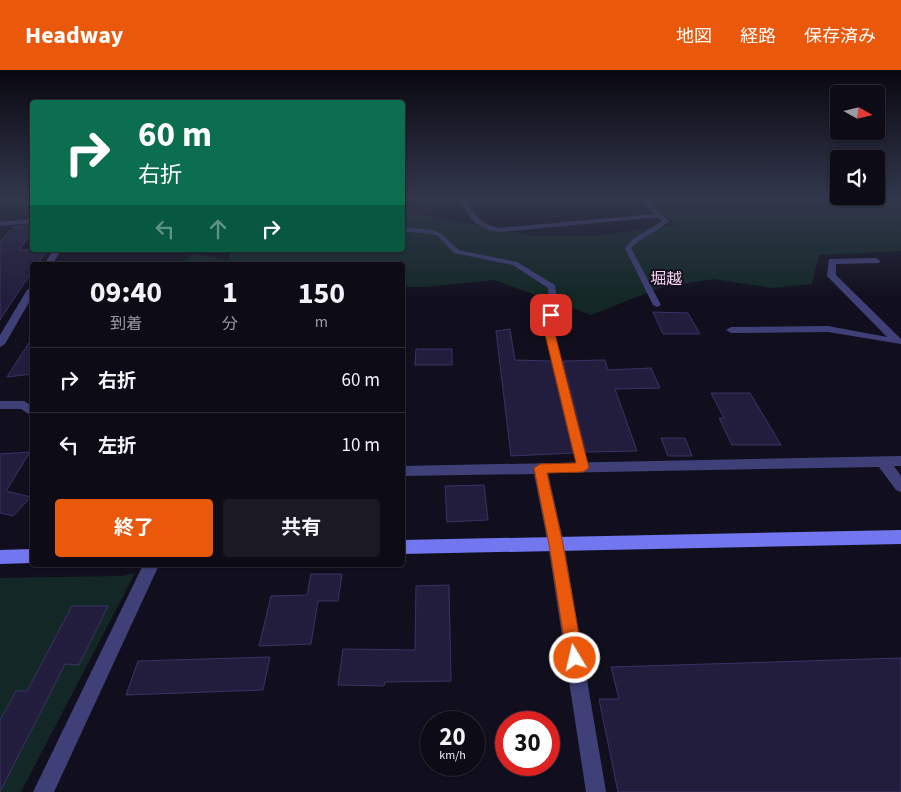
<!DOCTYPE html>
<html lang="ja">
<head>
<meta charset="utf-8">
<style>
  :root { --surface:#0d0b16; --page:#1b1923; --text:#f1f3f6; --muted:#9a9ba1; --line:#2d2b35; --accent:#ea580c }
  body { margin:0; font-family:"Source Sans 3","Noto Sans JP",sans-serif; background:var(--page); color:var(--text); height:100vh; display:flex; flex-direction:column; font-size:19px; white-space:nowrap }
  * { box-sizing:border-box; margin:0 }
  p { font-size:16px; color:var(--muted) }
  .icon { flex:none; width:28px; height:28px; fill:none; stroke:currentColor; stroke-width:2; stroke-linecap:round; stroke-linejoin:round }
  .map { position:relative; flex:1; overflow:hidden }
  .details { position:absolute; left:30px; top:192px; width:375px; height:305px; display:flex; flex-direction:column; background:var(--surface); border-radius:5px; box-shadow:0 1px 4px #0004,0 0 0 1px var(--line) }
  .details>* { flex:none }
  .hud { position:absolute; left:30px; top:30px; width:375px; height:152px; border-radius:5px; box-shadow:0 1px 4px #0004,0 0 0 1px var(--line); background:#0b6e4f; color:#fff; overflow:hidden }
  .needle { width:32px; rotate:98deg }
  .controls { position:absolute; left:830px; top:15px; display:grid; gap:10px }
  .controls a { display:grid; place-items:center; width:55px; height:55px; border-radius:5px; background:var(--surface); box-shadow:0 1px 4px #0004,0 0 0 1px var(--line); font-size:25px }
  .speed { position:absolute; left:420px; top:641px; display:flex; gap:10px; font-size:25px; font-weight:700; text-align:center }
  .speed>* { display:grid; place-content:center; width:65px; height:65px; border-radius:50%; background:var(--surface); box-shadow:0 1px 4px #0004,0 0 0 1px var(--line); line-height:1 }
  .speed small { font-size:12px; font-weight:400 }
  .speed .limit { border:8px solid #d22; background:#fff; color:#111 }
  .pin { position:absolute; display:grid; place-items:center; width:42px; height:42px; color:#fff; margin:-21px; border-radius:10px; box-shadow:0 2px 8px #0006 }
  .me { position:absolute; width:55px; margin:-28px; rotate:351deg; stroke-linejoin:round; filter:drop-shadow(0 0 4px #0008) }
  .turn { display:flex; align-items:center; gap:18px; height:105px; padding:0 25px; font-size:22px }
  .turn .icon { width:65px; height:65px; stroke-width:2.5 }
  .turn b { display:block; font-size:35px; line-height:42px }
  .lanes { display:flex; align-items:center; height:48px; padding:0 25px; background:#0003; justify-content:center; gap:25px; direction:ltr }
  .lanes .off { opacity:.35 }
  .eta { display:flex; justify-content:space-evenly; align-items:center; height:85px; text-align:center }
  .eta b { font-size:30px; font-weight:700; line-height:35px }
  .button { display:flex; gap:10px; margin-top:auto; padding:10px 25px }
  .button a { flex:1; height:58px; border-radius:5px; background:var(--accent); color:#fff; font-size:20px; font-weight:700; line-height:58px; text-align:center }
  .button a+a { background:var(--page); color:var(--text) }
  ul { padding:0; list-style:none }
  li { display:flex; align-items:center; gap:15px; height:65px; padding:0 25px; border-top:1px solid var(--line) }
  li div { flex:1 }
  li b { display:block; font-size:19px }
  li em { font-style:normal }
  header { display:flex; align-items:center; gap:30px; box-sizing:border-box; height:70px; padding:0 25px; background:var(--accent); color:#fff }
  header strong { font-size:24px }
  nav { display:flex; gap:28px; margin-inline-start:auto; font-size:18px }
  .map>svg:first-child { display:block }
</style>
</head>
<body>
<header>
<strong>Headway</strong>
<nav><a>地図</a><a>経路</a><a>保存済み</a></nav>
</header>
<div class="map">
<svg width="901" height="722" viewBox="0 0 901 722">
  <rect width="100%" height="100%" fill="#110f1e"/>
  <g fill="#132826">
    <path d="M643,128h258v53l-82,4 -7,29 -39,4 -59,-9 -52,8 -71,28 -97,-35 -69,7h-22l-1,-22h-175v-2l-2,2h-49l18,-11 34,6 3,-10h171l1,-39 131,25h62l80,-11z"/>
    <path d="M135,503l-114,219h-21v-214l121,-2z"/>
  </g>
  <g fill="#221d3d" stroke="#393266">
    <path d="M32,155v7l-13,18h28l-10,15h-5v6l-32,49v-78l13,-15z"/>
    <path d="M653,242l35,1 12,21h-37z"/>
    <path d="M510,259l5,31 36,1 22,92 -62,3 -15,-125z"/>
    <path d="M32,268v36l-25,3z"/>
    <path d="M416,279h36v16h-37z"/>
    <path d="M605,290l3,10 43,-2 9,20 -45,1 22,62 -51,1 -23,-91z"/>
    <path d="M711,323h39l31,52h-49l-13,-27h5z"/>
    <path d="M661,368h24l7,18h-24z"/>
    <path d="M30,382l-24,39 25,6 -18,19 -13,-3v-59z"/>
    <path d="M484,415l4,35 -41,2 -2,-36z"/>
    <path d="M311,504h31l-4,27h-20l-7,43 -52,2 12,-50 36,-1z"/>
    <path d="M449,515l2,96 -66,1 -1,4 -46,-1 5,-36 72,1 1,-64z"/>
    <path d="M72,536h36l-29,59 -14,-1 -65,128v-72l16,-29h11z"/>
    <path d="M270,587l-7,33 -137,5 12,-34z"/>
    <path d="M901,588v134h-283l-19,-93h20l-8,-32z"/>
  </g>
  <g fill="none" stroke-linecap="round" stroke-linejoin="round">
    <g fill="#3f4078" fill-rule="evenodd">
      <path d="M459,128h6c9,16 15,27 35,30l155,-14 -17,-16h6l25,23c-11,11 -27,15 -38,27l30,57 -4,2 -4,-2 -28,-57 8,-9 29,-18 -4,-4 -158,15c-25,-4 -30,-13 -41,-34z"/>
      <path d="M402,157l30,3 10,4 16,16 59,12 38,23 2,16 -4,29 35,137 -1,3h-8l-1,-3 -33,-137 4,-29 -1,-13 -35,-23 -59,-12 -16,-17 -7,-2 -29,-3z"/>
    </g>
    <g fill="#3f4078" fill-rule="evenodd">
      <path d="M32,149v4l-32,3v-4z"/>
      <path d="M53,180h8l-9,15h-8z"/>
      <path d="M876,188l4,3 -1,2 -43,1v11l65,64v5l-73,-12 -97,1 -5,-3 5,-3 97,-1 59,11 -60,-61 2,-17z"/>
      <path d="M32,217v10l-27,47 -5,3v-12l27,-45z"/>
      <path d="M0,331h24l8,5v10l-11,-7h-21z"/>
      <path d="M901,386v10h-7l7,10v16l-5,-2 -17,-23 -331,6 16,71 42,248h-20l-38,-248 -14,-70 -132,2v-10z"/>
      <path d="M143,495h16l-105,227h-21z"/>
    </g>
    <g fill="#7377ef" fill-rule="evenodd">
      <path d="M901,460v14l-499,10v-14z"/>
      <path d="M32,479v14l-32,1v-14z"/>
    </g>
  </g>
  <linearGradient id="sky" x2="0" y2="1"><stop stop-color="#090810"/><stop offset="0.56" stop-color="#32374c"/><stop offset="1" stop-color="#32374c" stop-opacity="0"/></linearGradient>
  <rect width="901" height="229" fill="url(#sky)"/>
  <path fill="#ea580c" stroke="#983908" d="M548,243l8,2 -2,15 35,138 -6,4 -36,1 16,71 20,114 -3,6 -5,2 -6,-2 -2,-6 -18,-114 -15,-76 6,-4 36,-1 -32,-133z"/>
  <g text-anchor="middle" stroke-width="4" stroke-linejoin="round" paint-order="stroke">
    <g font-size="16" fill="#fad3ee" stroke="#110f1e">
      <text x="666" y="214">堀越</text>
    </g>
  </g>
</svg>
<div class="controls">
<a><svg class="needle" viewBox="-14 -14 28 28"><path d="M0-13l5 13h-10z" fill="#e53935"/><path d="M0 13l5-13h-10z" fill="#9a9ba1"/></svg></a>
<a><svg class="icon" aria-label="sound" viewBox="0 0 24 24"><path d="M4 9h4l5-4v14l-5-4H4zM17 9q2 3 0 6"/></svg></a>
</div>
<div class="speed"><div>20<small>km/h</small></div><div class="limit">30</div></div>
<div class="pin" style="left:551px;top:245px;background:#d93025"><svg class="icon" aria-label="arrive" viewBox="0 0 24 24"><path d="M6 21V4h12l-3 4 3 4H6"/></svg></div>
<svg class="me" style="left:575px;top:588px" viewBox="-20 -20 40 40"><circle r="17" fill="#ea580c" stroke="#fff" stroke-width="3"/><path d="M0-11L8 9 0 5-8 9z" fill="#fff"/></svg>
<div class="hud">
<div class="turn"><svg class="icon" aria-label="right" viewBox="0 0 24 24"><path d="M7 20v-9h11M14 6l5 5-5 5"/></svg><div><b>60 m</b>右折</div></div>
<div class="lanes"><svg class="icon off" aria-label="left" viewBox="0 0 24 24"><path d="M17 20v-9H6M10 6l-5 5 5 5"/></svg><svg class="icon off" aria-label="ahead" viewBox="0 0 24 24"><path d="M12 20V5M6 11l6-6 6 6"/></svg><svg class="icon" aria-label="right" viewBox="0 0 24 24"><path d="M7 20v-9h11M14 6l5 5-5 5"/></svg></div>
</div>
<section class="details">
<div class="eta">
<div><b>09:40</b><p>到着</p></div>
<div><b>1</b><p>分</p></div>
<div><b>150</b><p>m</p></div>
</div>
<ul>
<li><svg class="icon" aria-label="right" viewBox="0 0 24 24"><path d="M7 20v-9h11M14 6l5 5-5 5"/></svg><div><b>右折</b></div><em>60 m</em></li>
<li><svg class="icon" aria-label="left" viewBox="0 0 24 24"><path d="M17 20v-9H6M10 6l-5 5 5 5"/></svg><div><b>左折</b></div><em>10 m</em></li>
</ul>
<div class="button"><a>終了</a><a>共有</a></div>
</section>
</div>
</body>
</html>
